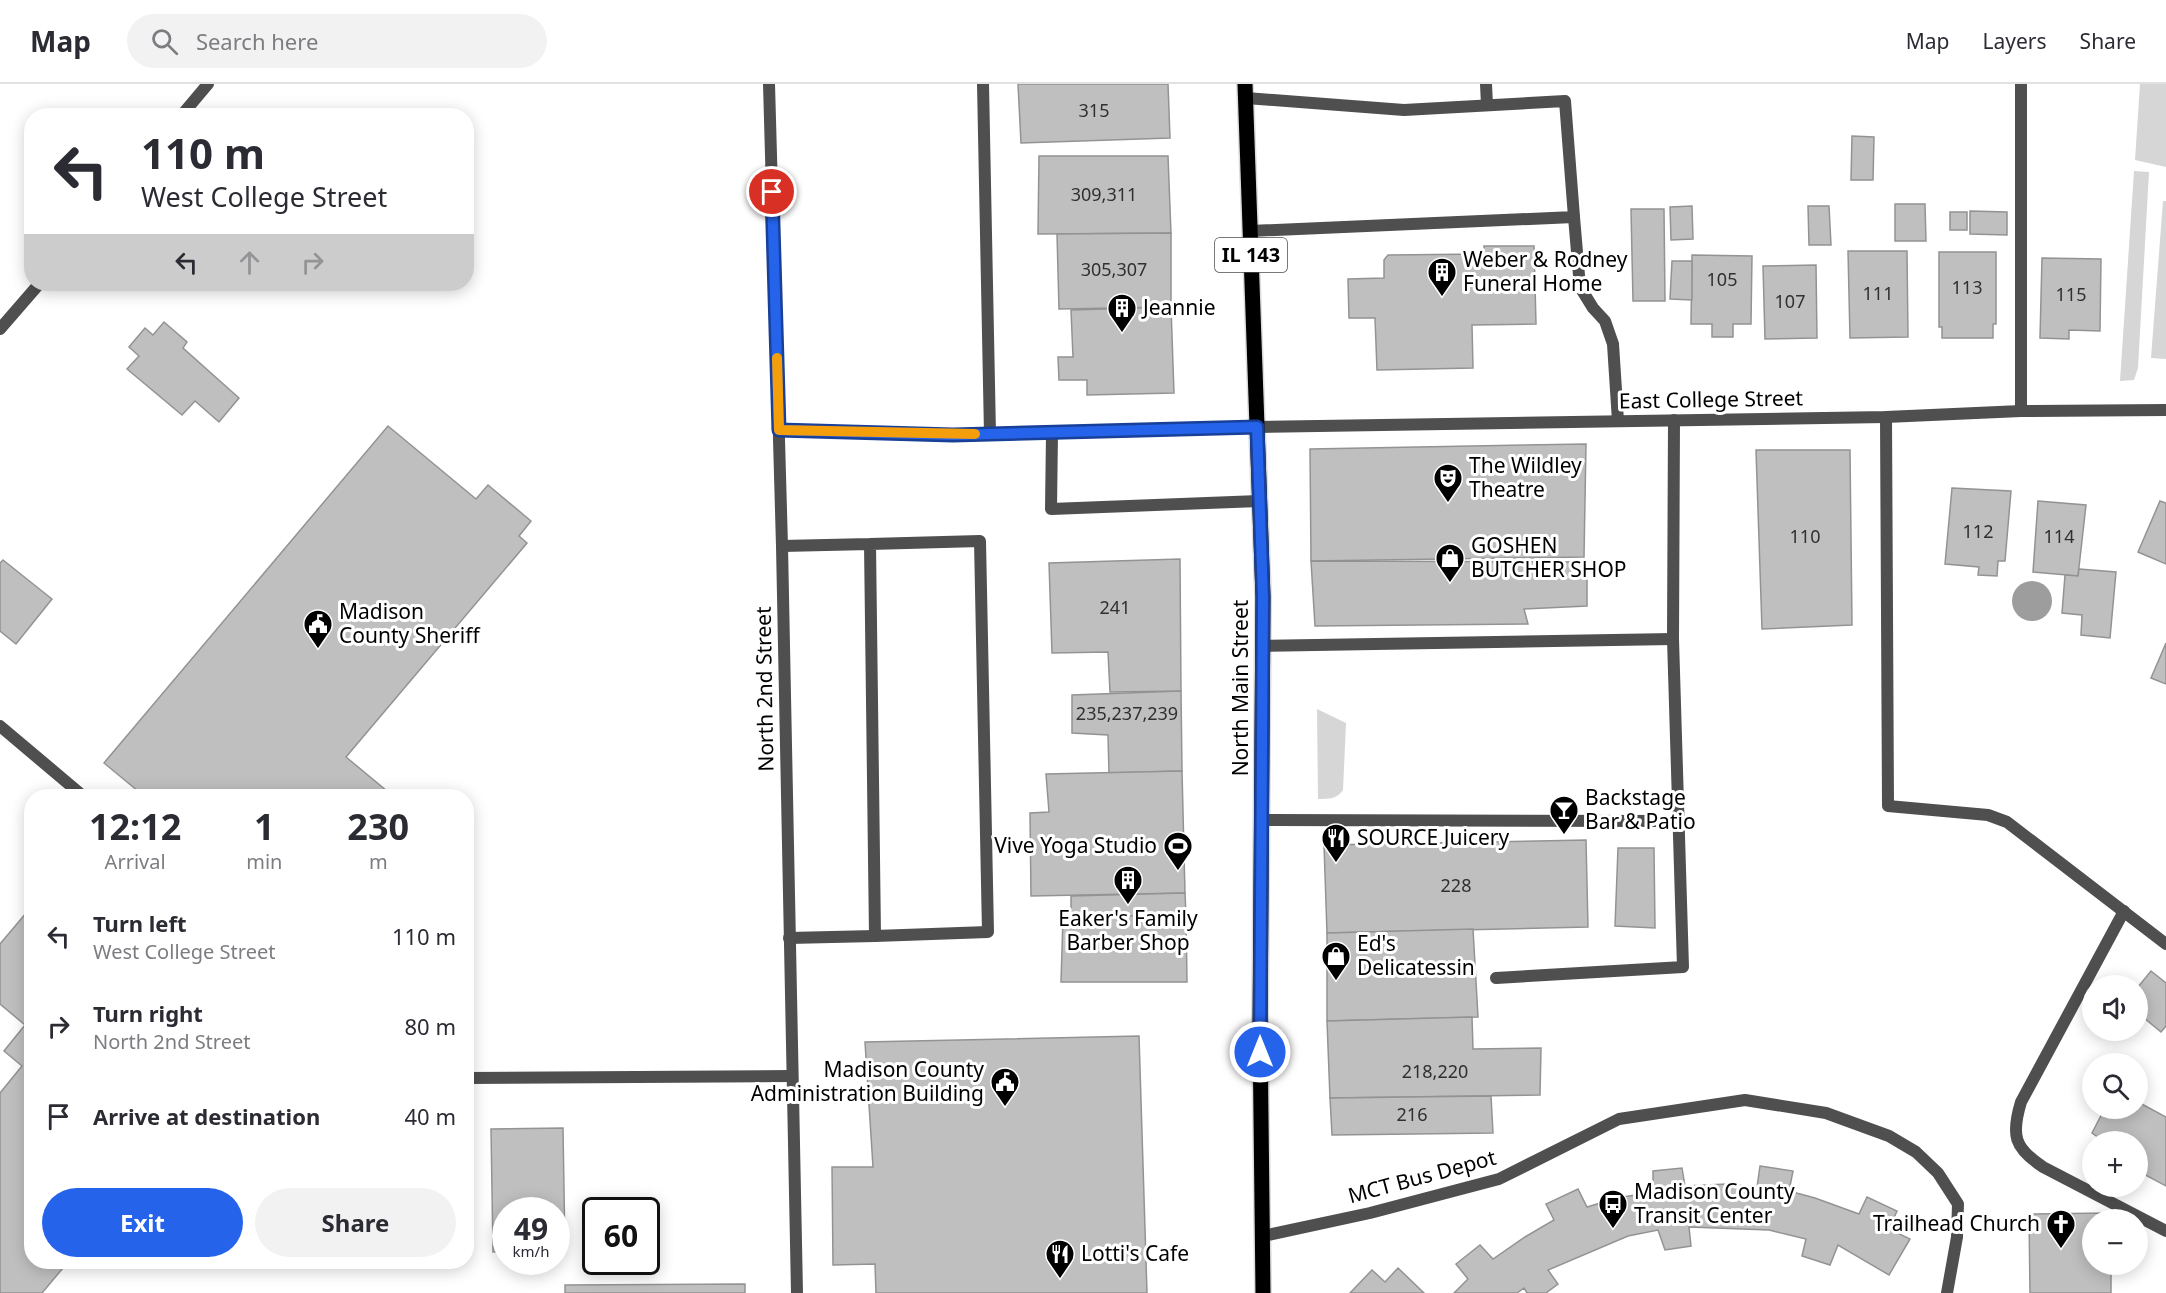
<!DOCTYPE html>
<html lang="en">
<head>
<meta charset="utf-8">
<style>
  :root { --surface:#fff; --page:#f2f2f3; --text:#2b2b33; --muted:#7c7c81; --line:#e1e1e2; --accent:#2563eb }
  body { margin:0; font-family:"Noto Sans",sans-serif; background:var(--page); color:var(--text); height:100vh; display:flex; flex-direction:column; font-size:22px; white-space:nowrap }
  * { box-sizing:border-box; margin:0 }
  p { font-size:20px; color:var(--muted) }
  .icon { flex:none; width:33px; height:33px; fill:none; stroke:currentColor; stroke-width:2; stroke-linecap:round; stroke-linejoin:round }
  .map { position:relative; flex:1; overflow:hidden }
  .panel { position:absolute; left:24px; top:705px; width:450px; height:480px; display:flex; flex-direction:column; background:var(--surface); border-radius:24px; box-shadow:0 3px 15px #0003 }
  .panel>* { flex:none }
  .top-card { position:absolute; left:24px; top:24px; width:450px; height:183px; border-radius:24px; box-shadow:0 3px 15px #0003; background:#fff; color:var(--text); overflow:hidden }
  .controls { position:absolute; left:2082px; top:891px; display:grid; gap:12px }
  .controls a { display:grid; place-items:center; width:66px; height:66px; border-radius:50%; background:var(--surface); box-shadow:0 3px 15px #0003; font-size:30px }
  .speed { position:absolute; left:492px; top:1113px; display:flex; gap:12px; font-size:30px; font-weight:700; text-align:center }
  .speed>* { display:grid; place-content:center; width:78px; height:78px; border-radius:50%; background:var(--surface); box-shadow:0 3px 15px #0003; line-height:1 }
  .speed small { font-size:15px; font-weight:400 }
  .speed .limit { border:3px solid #111; border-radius:9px; background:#fff; color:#111 }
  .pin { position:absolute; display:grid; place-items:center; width:51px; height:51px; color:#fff; margin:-26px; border:3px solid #fff; border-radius:50%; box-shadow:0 2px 6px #0007 }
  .me { position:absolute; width:66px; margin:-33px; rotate:0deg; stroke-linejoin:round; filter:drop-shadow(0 0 4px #0008) }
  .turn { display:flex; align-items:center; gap:21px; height:126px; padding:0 18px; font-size:27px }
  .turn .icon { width:78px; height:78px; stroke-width:2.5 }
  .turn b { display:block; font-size:42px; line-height:51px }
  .lanes { display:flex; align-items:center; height:57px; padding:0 18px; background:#0003; justify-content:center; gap:30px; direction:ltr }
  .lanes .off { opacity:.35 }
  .eta { display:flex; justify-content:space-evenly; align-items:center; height:102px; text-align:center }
  .eta b { font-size:36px; font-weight:700; line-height:42px }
  .action { display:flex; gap:12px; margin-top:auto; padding:12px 18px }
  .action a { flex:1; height:69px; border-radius:36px; background:var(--accent); color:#fff; font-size:24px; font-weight:700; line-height:69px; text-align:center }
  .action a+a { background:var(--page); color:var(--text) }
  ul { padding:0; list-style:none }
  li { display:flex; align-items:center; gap:18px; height:90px; padding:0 18px }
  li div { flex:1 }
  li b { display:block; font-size:22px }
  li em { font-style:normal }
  header { display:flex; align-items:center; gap:36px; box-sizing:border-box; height:84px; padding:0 30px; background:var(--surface); border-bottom:2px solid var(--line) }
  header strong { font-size:28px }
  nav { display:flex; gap:33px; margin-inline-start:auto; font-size:21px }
  .search { width:420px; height:54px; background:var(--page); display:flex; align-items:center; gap:15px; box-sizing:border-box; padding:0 21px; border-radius:33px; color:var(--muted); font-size:22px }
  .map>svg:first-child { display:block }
</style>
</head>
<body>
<header>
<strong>Map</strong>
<div class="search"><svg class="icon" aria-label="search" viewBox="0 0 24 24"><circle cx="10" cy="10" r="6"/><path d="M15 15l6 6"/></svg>Search here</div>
<nav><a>Map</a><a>Layers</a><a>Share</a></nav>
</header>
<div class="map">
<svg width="2166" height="1209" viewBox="0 0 2166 1209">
  <rect width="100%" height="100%" fill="#fff"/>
  <g fill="#d6d6d6">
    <path d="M2140,0h26v83l-31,-7z"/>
    <path d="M2134,87l15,1 -11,196 -4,12 -14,1z"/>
    <path d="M2163,117h3v158l-15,-1z"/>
    <path d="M1317,625l29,14 -3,67c-6,9 -14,9 -25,9z"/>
  </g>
  <circle fill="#9d9d9d" cx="2032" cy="517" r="20"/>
  <g fill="#bfbfbf" stroke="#939393" stroke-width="1.5">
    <path d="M1018,0h150l2,54 -149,5z"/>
    <path d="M1852,52l22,1 -1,43h-22z"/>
    <path d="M1039,72h129l3,77 -133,1z"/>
    <path d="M1895,120h30l1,37h-31z"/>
    <path d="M1692,122l1,33 -22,1 -1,-33z"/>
    <path d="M1808,122h21l2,39h-22z"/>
    <path d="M1631,125h33l1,92h-32z"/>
    <path d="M1970,127l37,1v23l-37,-1z"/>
    <rect x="1950" y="128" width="17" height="18"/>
    <path d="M1171,149v74l-112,2 -2,-75z"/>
    <path d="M1484,162h50l2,78 -64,1 1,43 -96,2 -2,-52h-26l-1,-39 36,-1v-18l4,-5 96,-1z"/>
    <path d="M1848,167h59l1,86 -58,1z"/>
    <path d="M1939,168h57v72h-3v14h-51v-11h-3z"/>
    <path d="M1692,171l60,1 -1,68h-18v13h-21v-13h-21z"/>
    <path d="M2042,174l59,1 -1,72 -31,-1v9l-29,-1z"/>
    <path d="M1672,177h20v39l-22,-1z"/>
    <path d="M1816,181l1,73 -52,1 -2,-73z"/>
    <path d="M1171,223l3,86 -87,2v-15h-28l-1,-23h15l-2,-47z"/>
    <path d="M164,238l23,20 -4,6 56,50 -20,24 -24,-21 -13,14 -55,-46 12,-13 -10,-9 16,-19 8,7z"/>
    <path d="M388,342l88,73 12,-14 43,36 -12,15 8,7 -181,214 47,39h-249l-40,-33z"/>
    <path d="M1586,360l-2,113 -273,4 -1,-112z"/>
    <path d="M1756,366h94l2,175 -90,4z"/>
    <path d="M1952,404l59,3 -6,70h-7l-1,15 -19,-1 1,-8 -34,-3z"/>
    <path d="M2038,417l48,4 -8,71 -45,-4z"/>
    <path d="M2160,417l6,2v61l-28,-12z"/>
    <path d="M1180,475l1,132 -71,1 -2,-40 -56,1 -3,-90z"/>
    <path d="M3,476l49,39 -36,45 -16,-13v-68z"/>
    <path d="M1311,477l276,1v44l-63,3 4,15 -213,2z"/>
    <path d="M2079,485l37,3 -6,66 -29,-3 1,-20 -20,-2 3,-38 13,1z"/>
    <path d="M2166,559v41l-15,-6z"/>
    <path d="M1181,607l1,80 -73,2 -1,-38 -36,-2v-38z"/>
    <path d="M1182,687l3,122 -154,3 -1,-83 19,-1 -3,-38z"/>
    <path d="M1586,756l2,87 -261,6 -3,-88z"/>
    <path d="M1618,764h36l1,80 -40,-2z"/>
    <path d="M1185,809l1,22 -115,2v-21z"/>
    <path d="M32,822v356h36l-26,31h-42v-200l22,-27 -18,-15 21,-26 -25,-21v-60z"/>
    <path d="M1186,831l1,67h-126l2,-65z"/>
    <path d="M1473,845l5,88 -151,4v-88z"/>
    <path d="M2151,887l15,12v43l-5,6 -23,-19v-26z"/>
    <path d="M1472,933l1,32 68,-1 -1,47 -210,3 -3,-77z"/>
    <path d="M1139,952l8,257h-271l-1,-29 -42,1 -1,-98h41l-8,-125z"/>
    <path d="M1491,1012l2,37 -161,2 -2,-37z"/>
    <path d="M2138,1018l28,15v69l-28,-15v-29h-33l-13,-9 13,-25h5l10,6 3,-6h15z"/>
    <path d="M563,1044l2,123h-9v-41h-50v41l-13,1 -2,-123z"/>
    <path d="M1760,1082l33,5 -4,20 26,7 44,16 8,-17 30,14 -8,18 21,10 -21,36 -51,-30 -8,20 -28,-9 4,-17 -37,-9 -80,-3 2,19 -26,4 -7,-20 -30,6 -80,34 10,14 -12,9h-19l-3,-5 -7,5h-63l14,-14 -12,-15 24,-19 13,14 32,-22 29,-17 -8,-16 32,-15 9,18 30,-9 36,-6v-21l29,-3 3,18 42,-2 30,3z"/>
    <path d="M2110,1129v7h-18v44h19v29h-81l-1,-79z"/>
    <path d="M231,1178h12l-5,5z"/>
    <path d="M1398,1184l26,25h-74l22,-23 13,12z"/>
    <path d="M745,1200v9h-180v-8z"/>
  </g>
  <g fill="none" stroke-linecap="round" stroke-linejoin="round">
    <g stroke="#dbdbdb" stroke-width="18">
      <path id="primary" d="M1245,0l18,513 -3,432 3,264"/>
    </g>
    <g stroke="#4f4f4f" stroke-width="12">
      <path d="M983,0l7,350"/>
      <path d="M1486,0l1,21"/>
      <path d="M1246,14l158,12 161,-9 9,116 -324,14"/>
      <path d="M1574,133l6,70 13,21 12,13 8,23 5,77"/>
      <path d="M2021,327v-327"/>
      <path d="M1886,333l2,389 100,9 19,7 159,122"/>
      <path d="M1052,349l-1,76 208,-8"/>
      <path d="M782,462l88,-2 5,392 113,-4 -8,-391 -110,3"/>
      <path d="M1262,562l411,-7"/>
      <path d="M1261,736l417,1"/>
      <path d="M2124,827l-103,191c-10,33 -7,46 22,65l123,64"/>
      <path d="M789,854l86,-2"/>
      <path d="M1496,894l187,-11 -10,-328 1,-219"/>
      <path d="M466,994l326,-2"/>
      <path d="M1263,1152l107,-23 129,-34 120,-60 126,-19 81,13 63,23 27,16 22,21 20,31 -1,33 -10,56"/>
    </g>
    <g stroke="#4f4f4f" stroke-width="12">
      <path d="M769,0l13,462 15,747"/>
      <path d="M181,32l27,-32"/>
      <path d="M0,245l39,-45"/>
      <path d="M779,346l174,5 304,-8 629,-10 135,-6 145,-1"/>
      <path d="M0,642l83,70"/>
    </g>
    <use href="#primary" stroke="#000" stroke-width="15"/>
  </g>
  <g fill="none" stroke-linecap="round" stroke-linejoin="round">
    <g stroke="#184099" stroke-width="15">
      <path id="route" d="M772,108l7,238 174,5 304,-8 6,170 -3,455"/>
    </g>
    <use href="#route" stroke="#2563eb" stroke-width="10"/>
    <path stroke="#f59e0b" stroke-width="10" d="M777,274l2,72 196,4"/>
  </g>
  <defs>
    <g id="building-pin" transform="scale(1.5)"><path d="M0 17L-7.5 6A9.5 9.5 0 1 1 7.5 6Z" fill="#000" stroke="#fff"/><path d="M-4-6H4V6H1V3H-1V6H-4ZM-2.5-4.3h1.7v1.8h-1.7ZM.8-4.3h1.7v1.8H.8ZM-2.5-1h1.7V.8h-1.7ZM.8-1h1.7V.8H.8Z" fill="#fff"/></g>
    <g id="theatre-pin" transform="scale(1.5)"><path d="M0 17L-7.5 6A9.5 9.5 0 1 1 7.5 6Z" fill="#000" stroke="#fff"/><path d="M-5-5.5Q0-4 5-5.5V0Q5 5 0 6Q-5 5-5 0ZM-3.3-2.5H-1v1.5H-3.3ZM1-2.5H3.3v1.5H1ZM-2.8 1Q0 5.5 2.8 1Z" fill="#fff"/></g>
    <g id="shop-pin" transform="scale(1.5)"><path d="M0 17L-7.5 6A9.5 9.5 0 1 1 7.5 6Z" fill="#000" stroke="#fff"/><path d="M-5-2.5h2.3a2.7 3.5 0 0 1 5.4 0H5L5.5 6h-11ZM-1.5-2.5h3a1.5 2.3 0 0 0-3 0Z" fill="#fff"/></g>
    <g id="civic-pin" transform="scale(1.5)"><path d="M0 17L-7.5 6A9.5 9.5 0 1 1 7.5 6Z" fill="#000" stroke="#fff"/><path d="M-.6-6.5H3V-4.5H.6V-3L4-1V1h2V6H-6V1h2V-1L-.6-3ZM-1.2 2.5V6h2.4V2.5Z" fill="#fff"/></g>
    <g id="bar-pin" transform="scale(1.5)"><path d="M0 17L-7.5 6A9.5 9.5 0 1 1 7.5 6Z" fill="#000" stroke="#fff"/><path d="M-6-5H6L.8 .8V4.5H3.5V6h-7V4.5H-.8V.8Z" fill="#fff"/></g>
    <g id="restaurant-pin" transform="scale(1.5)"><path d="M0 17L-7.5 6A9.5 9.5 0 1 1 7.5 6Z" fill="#000" stroke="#fff"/><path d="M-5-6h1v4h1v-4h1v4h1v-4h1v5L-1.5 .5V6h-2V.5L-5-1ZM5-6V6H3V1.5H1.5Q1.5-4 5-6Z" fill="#fff"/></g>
    <g id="stadium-pin" transform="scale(1.5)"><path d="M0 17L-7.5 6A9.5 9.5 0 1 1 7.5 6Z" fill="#000" stroke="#fff"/><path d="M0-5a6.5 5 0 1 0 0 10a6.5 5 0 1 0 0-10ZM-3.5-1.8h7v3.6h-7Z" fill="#fff"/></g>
    <g id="bus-pin" transform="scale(1.5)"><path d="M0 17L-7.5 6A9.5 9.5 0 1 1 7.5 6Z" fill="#000" stroke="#fff"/><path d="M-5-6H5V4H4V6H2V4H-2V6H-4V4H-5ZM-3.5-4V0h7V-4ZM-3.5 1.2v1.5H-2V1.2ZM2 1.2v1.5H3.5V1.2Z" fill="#fff"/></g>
    <g id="church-pin" transform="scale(1.5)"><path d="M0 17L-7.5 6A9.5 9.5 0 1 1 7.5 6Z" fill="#000" stroke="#fff"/><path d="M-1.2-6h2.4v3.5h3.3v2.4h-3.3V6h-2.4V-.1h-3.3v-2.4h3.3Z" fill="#fff"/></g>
  </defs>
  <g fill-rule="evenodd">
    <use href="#building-pin" x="1442" y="188"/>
    <use href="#building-pin" x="1122" y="224"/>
    <use href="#theatre-pin" x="1448" y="394"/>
    <use href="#shop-pin" x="1450" y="474"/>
    <use href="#civic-pin" x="318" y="540"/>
    <use href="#bar-pin" x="1564" y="726"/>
    <use href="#restaurant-pin" x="1336" y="754"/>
    <use href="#stadium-pin" x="1178" y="762"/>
    <use href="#building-pin" x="1128" y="796"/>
    <use href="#shop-pin" x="1336" y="872"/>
    <use href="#civic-pin" x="1005" y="998"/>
    <use href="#bus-pin" x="1613" y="1120"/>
    <use href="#church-pin" x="2061" y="1140"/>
    <use href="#restaurant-pin" x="1060" y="1170"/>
  </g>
  <g text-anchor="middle" stroke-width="6" stroke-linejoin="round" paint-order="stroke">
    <g font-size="18" fill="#303030">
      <text x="1094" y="33">315</text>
      <text x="1104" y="117">309,311</text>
      <text x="1114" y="192">305,307</text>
      <text x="1722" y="202">105</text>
      <text x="1967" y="210">113</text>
      <text x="1878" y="216">111</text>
      <text x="2071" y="217">115</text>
      <text x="1790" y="224">107</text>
      <text x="1978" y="454">112</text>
      <text x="1805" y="459">110</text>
      <text x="2059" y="459">114</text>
      <text x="1115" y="530">241</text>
      <text x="1127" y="636">235,237,239</text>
      <text x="1456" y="808">228</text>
      <text x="1435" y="994">218,220</text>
      <text x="1412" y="1037">216</text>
    </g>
    <rect fill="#fff" stroke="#4c4c4c" stroke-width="1.5" x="1215" y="154" width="72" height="34" rx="4.5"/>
    <g font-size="20" font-weight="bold" fill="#000">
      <text x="1251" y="178">IL 143</text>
    </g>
    <g font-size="21" fill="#000" stroke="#fff" text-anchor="start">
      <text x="1463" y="183">Weber &amp; Rodney<tspan x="1463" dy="24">Funeral Home</tspan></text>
      <text x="1143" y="231">Jeannie</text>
      <text x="1469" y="389">The Wildley<tspan x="1469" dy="24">Theatre</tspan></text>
      <text x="1471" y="469">GOSHEN<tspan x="1471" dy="24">BUTCHER SHOP</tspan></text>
      <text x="339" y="535">Madison<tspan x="339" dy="24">County Sheriff</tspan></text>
      <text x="1585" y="721">Backstage<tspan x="1585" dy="24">Bar &amp; Patio</tspan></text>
      <text x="1357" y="761">SOURCE Juicery</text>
      <text x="1157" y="769" text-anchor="end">Vive Yoga Studio</text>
      <text x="1128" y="842" text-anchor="middle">Eaker's Family<tspan x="1128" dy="24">Barber Shop</tspan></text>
      <text x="1357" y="867">Ed's<tspan x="1357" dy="24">Delicatessin</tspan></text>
      <text x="984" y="993" text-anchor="end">Madison County<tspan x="984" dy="24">Administration Building</tspan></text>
      <text x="1634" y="1115">Madison County<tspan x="1634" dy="24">Transit Center</tspan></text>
      <text x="2040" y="1147" text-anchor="end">Trailhead Church</text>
      <text x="1081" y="1177">Lotti's Cafe</text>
    </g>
    <g font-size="21" fill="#000" stroke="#fff">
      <text transform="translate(1711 316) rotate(-1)" y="7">East College Street</text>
      <text transform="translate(1241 604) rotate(-90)" y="7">North Main Street</text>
      <text transform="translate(765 605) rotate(-91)" y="7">North 2nd Street</text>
      <text transform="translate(1422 1093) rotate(-15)" y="7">MCT Bus Depot</text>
    </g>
  </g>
</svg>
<div class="controls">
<a><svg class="icon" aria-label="sound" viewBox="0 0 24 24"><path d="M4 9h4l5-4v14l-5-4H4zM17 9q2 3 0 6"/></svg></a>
<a><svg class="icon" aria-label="search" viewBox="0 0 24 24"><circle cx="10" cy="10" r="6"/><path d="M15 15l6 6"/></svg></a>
<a>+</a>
<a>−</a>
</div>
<div class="speed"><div>49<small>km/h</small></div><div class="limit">60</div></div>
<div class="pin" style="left:772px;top:108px;background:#d93025"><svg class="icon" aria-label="arrive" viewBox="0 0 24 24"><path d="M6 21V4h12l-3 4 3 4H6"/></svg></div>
<svg class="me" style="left:1260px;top:968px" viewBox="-20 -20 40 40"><circle r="17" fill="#2563eb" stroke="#fff" stroke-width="3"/><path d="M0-11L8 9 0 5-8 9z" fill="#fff"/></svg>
<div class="top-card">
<div class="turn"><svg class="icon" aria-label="left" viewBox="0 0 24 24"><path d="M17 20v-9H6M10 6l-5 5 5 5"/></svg><div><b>110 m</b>West College Street</div></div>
<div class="lanes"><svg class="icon" aria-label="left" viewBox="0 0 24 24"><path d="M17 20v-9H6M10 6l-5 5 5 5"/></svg><svg class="icon off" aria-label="ahead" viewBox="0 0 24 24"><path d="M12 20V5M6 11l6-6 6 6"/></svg><svg class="icon off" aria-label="right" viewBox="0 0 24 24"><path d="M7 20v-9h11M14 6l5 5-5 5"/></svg></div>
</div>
<section class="panel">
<div class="eta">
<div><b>12:12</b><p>Arrival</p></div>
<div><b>1</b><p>min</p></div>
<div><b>230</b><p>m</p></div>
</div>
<ul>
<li><svg class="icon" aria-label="left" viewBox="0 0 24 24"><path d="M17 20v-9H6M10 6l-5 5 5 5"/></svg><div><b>Turn left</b><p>West College Street</p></div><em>110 m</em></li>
<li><svg class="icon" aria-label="right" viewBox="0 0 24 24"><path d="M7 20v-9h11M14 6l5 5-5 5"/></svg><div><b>Turn right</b><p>North 2nd Street</p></div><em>80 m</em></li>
<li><svg class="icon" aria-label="arrive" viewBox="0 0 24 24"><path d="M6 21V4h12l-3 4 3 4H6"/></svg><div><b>Arrive at destination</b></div><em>40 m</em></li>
</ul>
<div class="action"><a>Exit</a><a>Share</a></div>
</section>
</div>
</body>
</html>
